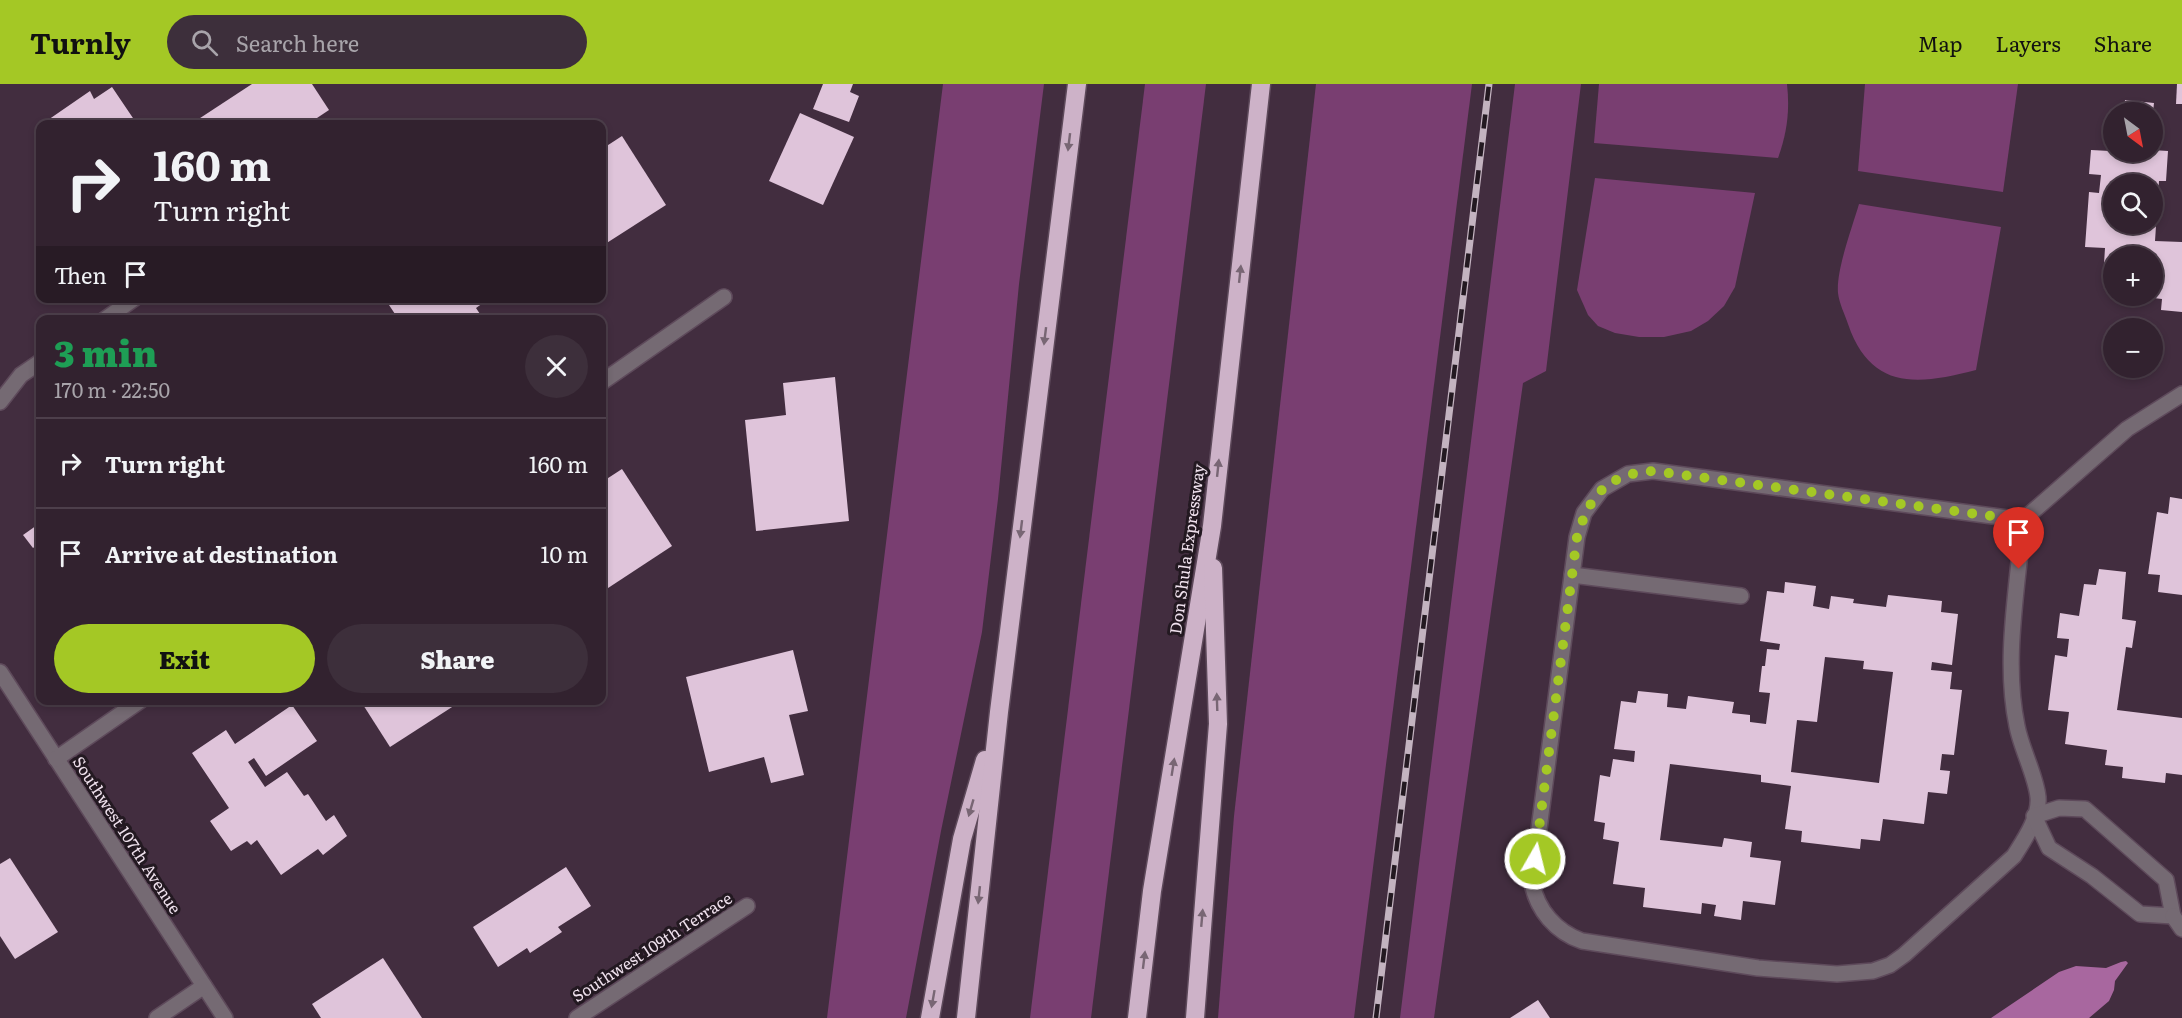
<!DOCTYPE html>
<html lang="en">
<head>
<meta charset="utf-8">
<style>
  :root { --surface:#32222f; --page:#3d2f3b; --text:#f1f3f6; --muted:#a8a4aa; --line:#4d3f4b; --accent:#a4c825 }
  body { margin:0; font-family:Literata,serif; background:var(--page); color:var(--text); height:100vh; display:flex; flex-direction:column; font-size:22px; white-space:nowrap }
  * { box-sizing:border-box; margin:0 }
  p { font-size:20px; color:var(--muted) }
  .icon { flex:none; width:33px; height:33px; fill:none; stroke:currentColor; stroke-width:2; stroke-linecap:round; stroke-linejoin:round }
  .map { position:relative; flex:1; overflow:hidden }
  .drawer { position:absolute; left:36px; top:231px; width:570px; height:390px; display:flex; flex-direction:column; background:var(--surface); border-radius:12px; box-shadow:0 3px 9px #0003,0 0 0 2px var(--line) }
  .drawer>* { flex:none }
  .top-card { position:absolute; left:36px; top:36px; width:570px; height:183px; border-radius:12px; box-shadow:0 3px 9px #0003,0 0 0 2px var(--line); background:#32222f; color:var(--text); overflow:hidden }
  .needle { width:39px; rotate:148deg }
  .controls { position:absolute; left:2103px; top:18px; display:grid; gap:12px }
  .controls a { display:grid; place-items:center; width:60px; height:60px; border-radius:50%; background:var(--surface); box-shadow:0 3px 9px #0003,0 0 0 2px var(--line); font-size:30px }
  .pin { position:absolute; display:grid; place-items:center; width:51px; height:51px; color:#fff; margin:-62px -26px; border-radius:50% 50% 50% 0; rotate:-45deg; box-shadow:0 0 6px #0007 }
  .pin .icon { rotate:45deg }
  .me { position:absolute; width:66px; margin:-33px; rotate:8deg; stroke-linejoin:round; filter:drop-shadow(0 0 4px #0008) }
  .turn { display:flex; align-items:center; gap:21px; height:126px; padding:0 18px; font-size:27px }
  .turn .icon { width:78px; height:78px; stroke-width:2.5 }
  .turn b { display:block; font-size:42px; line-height:51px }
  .then { display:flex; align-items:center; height:57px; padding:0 18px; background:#0003; gap:12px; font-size:22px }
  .round { display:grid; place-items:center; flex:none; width:63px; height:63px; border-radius:32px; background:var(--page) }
  .overview { display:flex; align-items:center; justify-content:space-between; height:102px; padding:0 18px }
  h1 { font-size:36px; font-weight:800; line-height:45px; color:#1e9e55 }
  .cta { display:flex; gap:12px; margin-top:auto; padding:12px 18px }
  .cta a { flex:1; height:69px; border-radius:36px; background:var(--accent); color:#111; font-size:24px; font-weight:800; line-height:69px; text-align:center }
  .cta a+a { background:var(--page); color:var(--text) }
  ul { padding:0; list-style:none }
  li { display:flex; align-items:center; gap:18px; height:90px; padding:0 18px; border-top:2px solid var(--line) }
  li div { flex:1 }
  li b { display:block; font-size:22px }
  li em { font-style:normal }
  header { display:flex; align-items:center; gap:36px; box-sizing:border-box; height:84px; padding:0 30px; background:var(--accent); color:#111 }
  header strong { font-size:28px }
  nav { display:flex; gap:33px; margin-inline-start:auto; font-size:21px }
  .search { width:420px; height:54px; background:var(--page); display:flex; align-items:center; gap:15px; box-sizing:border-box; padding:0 21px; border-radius:33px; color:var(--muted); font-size:22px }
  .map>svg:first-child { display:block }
</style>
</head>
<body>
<header>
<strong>Turnly</strong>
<div class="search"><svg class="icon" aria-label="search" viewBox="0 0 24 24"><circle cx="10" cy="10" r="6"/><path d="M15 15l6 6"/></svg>Search here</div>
<nav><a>Map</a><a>Layers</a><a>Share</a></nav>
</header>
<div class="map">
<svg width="2182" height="934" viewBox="0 0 2182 934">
  <rect width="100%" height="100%" fill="#422d3f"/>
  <g fill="#793e71">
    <path d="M943,0h101l-25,200 -21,215 -16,133 -41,199 -35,187h-79z"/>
    <path d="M1145,0h61l-115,934h-61z"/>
    <path d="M1316,0h156l-118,934h-136l16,-202z"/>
    <path d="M1515,0h66l-35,287 -23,12 -89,635h-34z"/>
    <path d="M1599,0h188c3,27 0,49 -9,74l-184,-15z"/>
    <path d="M1865,0h153l-15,108 -145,-21z"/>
    <path d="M1595,94l160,15 -20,94 -11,19 -16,15 -17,10 -27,6h-25l-24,-4 -17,-7 -10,-11 -11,-25z"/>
    <path d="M1859,120l142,23 -25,143c-58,15 -105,21 -128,-46 -3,-9 -9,-21 -10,-31 -2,-23 14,-65 21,-89z"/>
  </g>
  <path fill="#a8679f" d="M2121,878l5,-1 2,2 -13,18 -1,9 -5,11 -20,17h-98l68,-46 17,-6 30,2z"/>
  <g fill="#dfc4da" fill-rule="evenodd">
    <path d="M252,0h60l17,26 -21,14h-117z"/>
    <path d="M823,0h30l-3,8 9,4 -10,26 -36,-13z"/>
    <path d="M2177,0h5v20h-6z"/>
    <path d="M112,3l25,37h-90l-2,-2 45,-31 4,8z"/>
    <path d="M2125,16l29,3 -1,9h-29z"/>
    <path d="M800,29l54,24 -31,68 -54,-24z"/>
    <path d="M2112,41h2v27h38v-2l16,1 -2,30h-7l-4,60 27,1v70l-21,-2 1,-11 -17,-2v-1h7v-40h-38v24h-11l2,-32 -20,-1 4,-55 10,1 2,-18 -12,-1 2,-24 19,1zM2114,100h38v40h-38z"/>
    <path d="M622,52l44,69 -64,41v-97z"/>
    <path d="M387,214h103l-14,10 8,12h-85l-14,-21z"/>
    <path d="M835,293l14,144 -93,10 -11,-111 41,-5 -3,-32z"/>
    <path d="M622,385l50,77 -70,46v-110z"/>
    <path d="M2170,413l12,2v96l-24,-3 2,-17 -12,-1 9,-62 11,2z"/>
    <path d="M40,439v20l-7,5 -10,-13z"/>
    <path d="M2099,485l27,3 -4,47 14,2 -4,27 -6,-1 -9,63 65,8v57l-16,-2 -1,10 -43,-5 1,-11 -18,-2 2,-15 -42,-6 4,-32 -21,-2 7,-55 12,2 2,-18 -12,-1 3,-25 19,3 5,-32 12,1z"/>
    <path d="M1785,498l31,4 -3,20 16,3 2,-13 23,3 -1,4 33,4 2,-12 54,6 -1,11 17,2 -6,51 -20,-3 -1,8 21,2 -2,17 12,1 -8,65 -12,-1 -2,16 10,1 -3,23 -19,-2 -4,32 -41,-5 -3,22 -19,-2 -1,10 -59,-7 1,-11 -17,-2 6,-43 -30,-4v-7l-91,-11 -10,76 62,7 2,-9 28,4 -2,15 31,4 -6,44 -32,-4 -2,19 -27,-4 2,-11 -14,-2 -1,11 -58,-7 2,-19 -32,-4 6,-42 -16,-3 2,-16 -11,-2 6,-46 10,2 3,-18 21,3 1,-11 -21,-2 7,-48 15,2 2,-12 30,3 -1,13 19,2 2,-13 46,6 -2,11 18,2v7l16,2 4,-31 -11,-1 3,-26h3l2,-17 12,1 1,-6 -20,-3 7,-50 17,2zM1825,573l39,4 -1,8 30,3 -14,111 -88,-11 6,-52 20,2z"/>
    <path d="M793,566l15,61 -19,4 15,60 -33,8 -7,-26 -55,15 -23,-95z"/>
    <path d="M360,616h103l-73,47z"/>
    <path d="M292,621l25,36 -51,35 -12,-18 -6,4 17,25 22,-15 17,24 4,-2 18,27 8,-6 13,21 -24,19 -5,-6 -37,26 -24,-35 -6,5 -4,-4 -16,10 -21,-30 19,-13 -37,-55 34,-23 9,14z"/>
    <path d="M10,774l48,74 -43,27 -15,-23v-72z"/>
    <path d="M566,783l25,39 -33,21 4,5 -32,21 -3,-5 -29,19 -25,-40z"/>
    <path d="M383,874l39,60h-101l-9,-14z"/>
    <path d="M1538,916l12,18h-40z"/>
  </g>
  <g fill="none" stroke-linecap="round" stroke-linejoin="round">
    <g stroke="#5e4a5b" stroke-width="18">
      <g id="service">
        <path d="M104,236l31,-22"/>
        <path d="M0,318l21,-27 19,-13"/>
      </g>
    </g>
    <g stroke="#5e4a5b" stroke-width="18">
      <g id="minor">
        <path d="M602,298l122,-85"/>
        <path d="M1653,387l370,49c-5,68 -20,139 -6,206 4,22 19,50 21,71 2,20 -14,43 -24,59l-110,99 -14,10 -17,6 -36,3 -79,-6 -176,-27c-26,-9 -45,-31 -50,-58l45,-346 7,-24 18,-24 26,-15z"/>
        <path d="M2023,436l104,-91 55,-35"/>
        <path d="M1572,491l169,21"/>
        <path d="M0,588l225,346"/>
        <path d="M56,675l85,-59"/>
        <path d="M2059,724l26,1 81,71 7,36 -33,-2 -48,-38 -43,-28 -15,-32z"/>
        <path d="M157,934l47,-32"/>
        <path d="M577,934l170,-112"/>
      </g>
    </g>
    <g stroke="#5e4a5b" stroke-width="18">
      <path id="tertiary" d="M2173,832l9,13"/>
    </g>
    <g stroke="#5e4a5b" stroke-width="21">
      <g id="motorway">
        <path d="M930,934l32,-179 23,-79"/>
        <path d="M966,934l33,-306 78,-628"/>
        <path d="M1137,934l15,-127 60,-365 49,-442"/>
        <path d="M1195,934l23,-294 -5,-156"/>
      </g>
    </g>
    <use href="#service" stroke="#756a73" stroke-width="15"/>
    <use href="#minor" stroke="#756a73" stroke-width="15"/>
    <use href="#tertiary" stroke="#756a73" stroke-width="15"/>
    <use href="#motorway" stroke="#cdb2c8" stroke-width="18"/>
    <g stroke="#c3b3c0" stroke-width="7">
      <path id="rail" d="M1376,934l113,-934"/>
    </g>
    <use href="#rail" stroke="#231921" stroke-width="4.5" stroke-dasharray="14" stroke-linecap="butt"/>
  </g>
  <defs><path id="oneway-solid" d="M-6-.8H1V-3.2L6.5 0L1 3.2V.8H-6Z" transform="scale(1.5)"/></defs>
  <g fill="#786674">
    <use href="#oneway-solid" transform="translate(1069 58) rotate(97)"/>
    <use href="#oneway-solid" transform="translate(1240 190) rotate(-84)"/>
    <use href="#oneway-solid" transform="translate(1045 252) rotate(97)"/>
    <use href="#oneway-solid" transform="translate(1218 384) rotate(-84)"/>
    <use href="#oneway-solid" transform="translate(1021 445) rotate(97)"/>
    <use href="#oneway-solid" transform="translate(1217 618) rotate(-92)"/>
    <use href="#oneway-solid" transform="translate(1173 683) rotate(-81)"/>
    <use href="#oneway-solid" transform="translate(971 724) rotate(106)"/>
    <use href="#oneway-solid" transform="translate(979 811) rotate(96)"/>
    <use href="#oneway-solid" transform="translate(1202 834) rotate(-85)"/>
    <use href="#oneway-solid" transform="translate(1144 876) rotate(-83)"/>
    <use href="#oneway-solid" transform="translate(933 915) rotate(100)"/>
  </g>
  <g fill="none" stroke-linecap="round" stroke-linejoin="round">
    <path stroke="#a4c825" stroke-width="10" stroke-dasharray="0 18" d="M1535,775l42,-322c13,-43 31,-63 76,-66l369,49 -3,49"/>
  </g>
  <g text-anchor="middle" stroke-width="6" stroke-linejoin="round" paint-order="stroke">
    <g font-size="16" fill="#efe1ed" stroke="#231921">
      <text transform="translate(1187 465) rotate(-82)" y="6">Don Shula Expressway</text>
      <text transform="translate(127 751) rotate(57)" y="6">Southwest 107th Avenue</text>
      <text transform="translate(652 863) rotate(-33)" y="6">Southwest 109th Terrace</text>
    </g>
  </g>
</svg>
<div class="controls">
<a><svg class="needle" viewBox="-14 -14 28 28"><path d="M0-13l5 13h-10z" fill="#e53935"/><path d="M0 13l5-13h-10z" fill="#a8a4aa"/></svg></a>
<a><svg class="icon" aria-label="search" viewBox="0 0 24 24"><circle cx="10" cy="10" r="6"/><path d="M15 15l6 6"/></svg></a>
<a>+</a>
<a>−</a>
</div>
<div class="pin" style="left:2019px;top:485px;background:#d93025"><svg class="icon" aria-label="arrive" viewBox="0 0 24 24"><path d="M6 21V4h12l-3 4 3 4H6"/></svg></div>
<svg class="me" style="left:1535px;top:775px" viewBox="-20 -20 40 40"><circle r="17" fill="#a4c825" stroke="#fff" stroke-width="3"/><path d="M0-11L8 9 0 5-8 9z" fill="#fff"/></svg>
<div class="top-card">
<div class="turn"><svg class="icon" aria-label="right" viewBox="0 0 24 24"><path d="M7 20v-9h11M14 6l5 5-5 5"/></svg><div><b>160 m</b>Turn right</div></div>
<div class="then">Then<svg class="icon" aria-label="arrive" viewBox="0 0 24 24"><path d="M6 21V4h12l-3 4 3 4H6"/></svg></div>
</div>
<section class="drawer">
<div class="overview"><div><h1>3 min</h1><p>170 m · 22:50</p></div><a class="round"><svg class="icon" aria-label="close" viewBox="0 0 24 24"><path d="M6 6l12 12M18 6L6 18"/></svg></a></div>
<ul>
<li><svg class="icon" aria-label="right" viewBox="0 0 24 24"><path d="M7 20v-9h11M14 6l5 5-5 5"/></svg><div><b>Turn right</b></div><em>160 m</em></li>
<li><svg class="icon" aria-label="arrive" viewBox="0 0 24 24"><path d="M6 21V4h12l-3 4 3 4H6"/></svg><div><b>Arrive at destination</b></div><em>10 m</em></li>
</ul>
<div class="cta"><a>Exit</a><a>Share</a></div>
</section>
</div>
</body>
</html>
